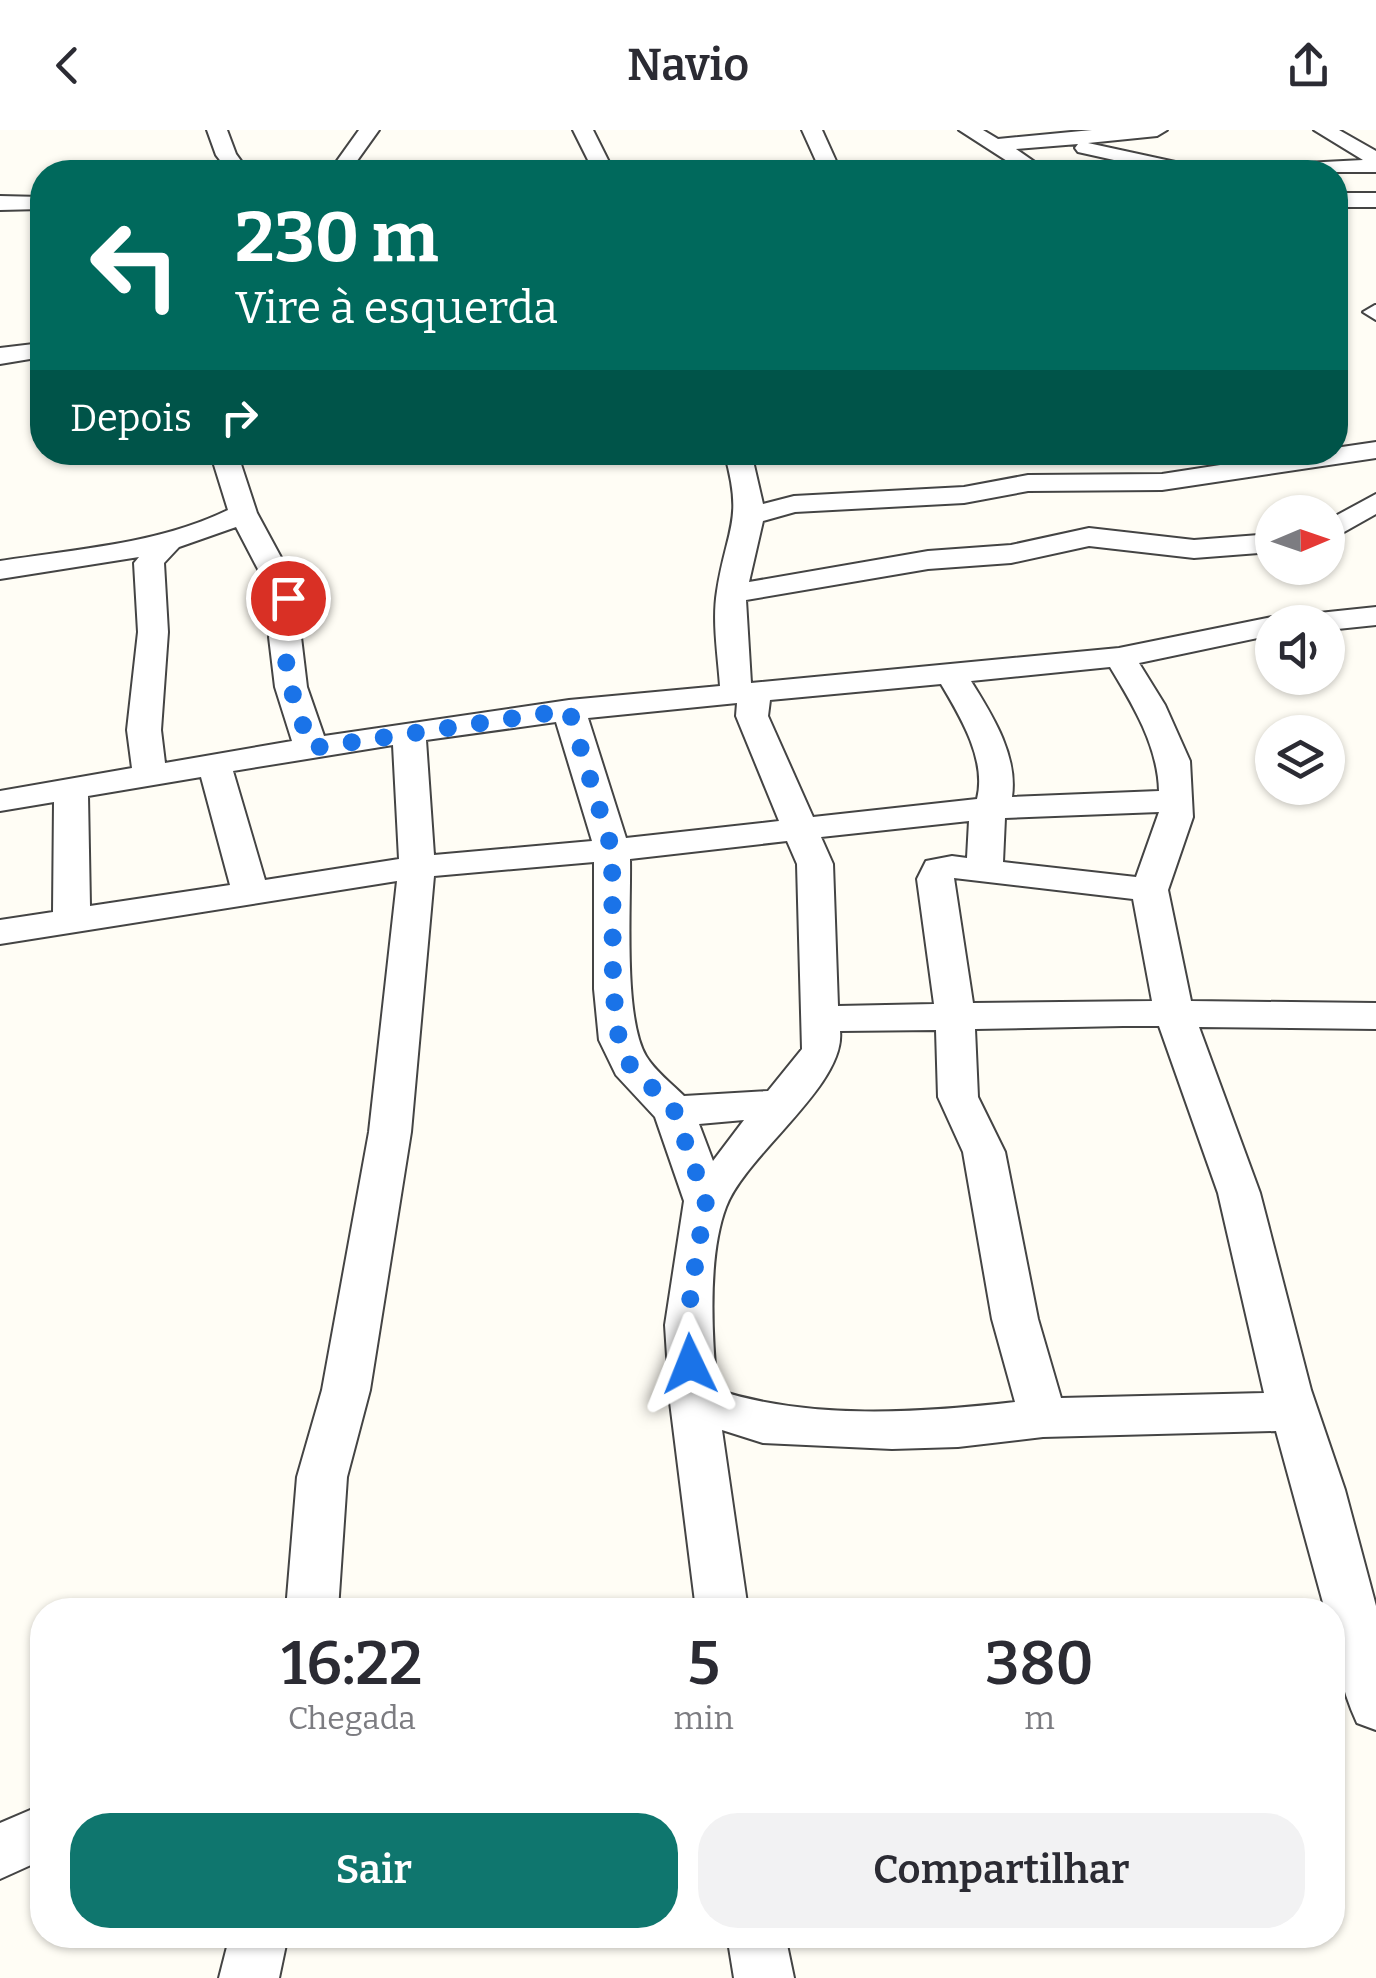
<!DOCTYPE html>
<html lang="pt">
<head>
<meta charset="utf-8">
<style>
  :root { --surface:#fff; --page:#f2f2f3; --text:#2b2b33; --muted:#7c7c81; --accent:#0f766e }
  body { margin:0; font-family:Bitter,serif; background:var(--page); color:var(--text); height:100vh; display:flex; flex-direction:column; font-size:38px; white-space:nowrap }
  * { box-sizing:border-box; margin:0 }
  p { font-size:32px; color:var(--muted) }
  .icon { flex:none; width:55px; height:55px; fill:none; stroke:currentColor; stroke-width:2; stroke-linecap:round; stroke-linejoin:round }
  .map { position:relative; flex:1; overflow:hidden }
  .drawer { position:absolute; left:30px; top:1468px; width:1315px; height:350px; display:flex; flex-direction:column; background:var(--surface); border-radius:40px; box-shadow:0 2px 8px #0004 }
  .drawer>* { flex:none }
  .top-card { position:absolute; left:30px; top:30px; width:1318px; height:305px; border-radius:40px; box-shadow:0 2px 8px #0004; background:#00695c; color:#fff; overflow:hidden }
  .needle { width:65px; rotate:88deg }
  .buttons { position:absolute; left:1255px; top:365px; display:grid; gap:20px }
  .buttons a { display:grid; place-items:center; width:90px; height:90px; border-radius:50%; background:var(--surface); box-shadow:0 2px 8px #0004; font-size:50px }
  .pin { position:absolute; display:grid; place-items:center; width:85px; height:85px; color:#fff; margin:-42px; border:5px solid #fff; border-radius:50%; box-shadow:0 2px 10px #0007 }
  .me { position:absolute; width:110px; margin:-55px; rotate:358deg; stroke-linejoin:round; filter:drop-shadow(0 0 8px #0008) }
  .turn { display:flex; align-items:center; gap:35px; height:210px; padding:0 40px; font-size:45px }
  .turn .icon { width:130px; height:130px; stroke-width:2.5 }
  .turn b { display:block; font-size:70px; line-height:85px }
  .then { display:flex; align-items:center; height:95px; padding:0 40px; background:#0003; gap:20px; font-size:38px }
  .eta { display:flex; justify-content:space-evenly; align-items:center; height:170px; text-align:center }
  .eta b { font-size:60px; font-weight:600; line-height:70px }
  .primary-button { display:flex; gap:20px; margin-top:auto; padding:20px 40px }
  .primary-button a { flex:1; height:115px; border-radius:40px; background:var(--accent); color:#fff; font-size:40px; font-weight:600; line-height:115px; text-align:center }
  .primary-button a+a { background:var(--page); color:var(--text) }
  header { display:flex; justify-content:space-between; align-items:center; height:130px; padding:0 40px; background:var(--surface); font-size:45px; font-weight:600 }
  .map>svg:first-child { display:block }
</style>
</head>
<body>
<header><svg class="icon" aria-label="back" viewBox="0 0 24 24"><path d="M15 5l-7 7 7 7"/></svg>Navio<svg class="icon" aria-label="share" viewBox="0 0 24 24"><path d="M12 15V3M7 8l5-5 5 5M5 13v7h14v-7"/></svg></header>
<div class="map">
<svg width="1376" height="1848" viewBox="0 0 1376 1848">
  <rect width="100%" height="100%" fill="#fffdf5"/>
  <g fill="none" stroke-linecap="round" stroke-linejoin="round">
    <g stroke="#444" stroke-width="4">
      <g id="minor">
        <path d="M207,0h20l9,24 13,18h-20l-13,-17z"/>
        <path d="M359,0h20l-30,42h-20z"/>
        <path d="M573,0h20l21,42h-20z"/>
        <path d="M802,0h20l19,42h-20z"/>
        <path d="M959,0h24l15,9 94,-9h75l-10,6 -69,7 115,25 160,-8 -49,-30h25l37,21v21h-208l-90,-20 -3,-4 3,-4 -62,5 33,23h-25z"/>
        <rect x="1335" y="63" width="41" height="14"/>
        <path d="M0,66l42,1v12l-42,1z"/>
        <path d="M1375,175h1v15l-13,-8z"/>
        <path d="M42,213v14l-42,7v-16z"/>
        <path d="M1376,312v16l-214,32 -134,1 -64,12 -169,9 -32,9 -14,61 179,-31 83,-6 78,-17 105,12 78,-6v18l-78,6 -105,-12 -78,17 -83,6 -182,31 5,83 368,-35 153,-31 13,5h-13v13l-133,28 26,42 25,56 3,56 -25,73 23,111 185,2v26l-177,-2 61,166 51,197 34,100 31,116v124l-19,-7c-16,-35 -25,-75 -25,-113h-7l-49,-179 -233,6 -85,10 -66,2 -129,-6 -41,-13 26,180h-52l-26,-208 -5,-77 19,-124 -29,-84 -39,-42 -17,-35 -5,-51v-127l-160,14 -23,256 -41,258 -23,87 -9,133h-52l11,-133 25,-87 47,-258 28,-251 -397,63v-24l53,-8 1,-110 -54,9v-20l132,-23 -5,-38 11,-98 -4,-69 5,-6 -139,22v-18c77,-12 158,-17 228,-51l-18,-58h27l20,61 46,85 2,19 -4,20 6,50 17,49 245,-36 151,-14c-2,-30 -8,-65 -3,-95 10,-64 27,-70 7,-139h27l12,52 31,-8 170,-9 64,-12 134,-1 143,-22h30v-4zM236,397l37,71 2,19 -6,20 6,50 17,54 -127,22 -4,-33 7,-98 -4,-69 15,-16zM1110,537c23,38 48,79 49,124l-147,6c6,-42 -20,-82 -41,-116zM941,554c19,32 46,76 36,115l-164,18 -45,-101 2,-16zM737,573l-1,13 43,105 -153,17 -38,-120zM556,592l36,119 -158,14 -8,-115zM393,615l6,114 -134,21 -32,-109zM201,647l29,108 -140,21 -2,-110zM1159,682l-23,65 -133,-15 2,-44zM969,691l-2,37 -15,-2 -26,5 -9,18 17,125 -96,2 -5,-142 -12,-27zM787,711l10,23 5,185 -34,42 -84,5c-12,-12 -29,-25 -38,-40 -23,-39 -15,-150 -16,-197zM954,748l179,21 19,102 -179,2zM1123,896h36l59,167 46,200 -203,5 -23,-79 -33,-167 -27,-55 -3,-68zM936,900l2,67 25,55 29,167 23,83c-97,11 -204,18 -298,-12 -5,-52 -10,-133 9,-183 20,-53 120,-122 114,-176zM744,990l-31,41 -14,-37z"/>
        <path d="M1376,364v20l-48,27v-21z"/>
        <path d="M1376,477v18l-48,5v-8h-32l4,-7z"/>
        <path d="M42,1675v55l-42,19v-56z"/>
        <path d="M230,1805h58l-9,43h-60z"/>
        <path d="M727,1805h58l9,43h-60z"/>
      </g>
    </g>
    <use href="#minor" fill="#fff" fill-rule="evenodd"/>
  </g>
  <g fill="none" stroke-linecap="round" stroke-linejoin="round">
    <path stroke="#1a73e8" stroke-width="18" stroke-dasharray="0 32.4" d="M288,468c1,15 -2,26 -3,40 -1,38 13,76 27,110l257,-38 43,140 1,139 6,51 11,25 44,45 32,91 -15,89 -3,36 2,38"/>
  </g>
</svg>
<div class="buttons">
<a><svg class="needle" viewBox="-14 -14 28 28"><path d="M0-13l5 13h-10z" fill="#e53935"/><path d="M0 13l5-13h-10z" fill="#7c7c81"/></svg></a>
<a><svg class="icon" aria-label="sound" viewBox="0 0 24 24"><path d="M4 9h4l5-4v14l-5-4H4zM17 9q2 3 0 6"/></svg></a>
<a><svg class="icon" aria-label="layers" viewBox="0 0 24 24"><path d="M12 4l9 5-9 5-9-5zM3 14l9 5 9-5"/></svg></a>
</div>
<div class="pin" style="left:288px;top:468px;background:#d93025"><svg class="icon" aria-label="arrive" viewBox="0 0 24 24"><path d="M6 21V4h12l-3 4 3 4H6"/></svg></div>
<svg class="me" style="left:690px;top:1234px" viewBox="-20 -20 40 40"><path d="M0-17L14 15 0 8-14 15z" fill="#1a73e8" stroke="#fff" stroke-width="4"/></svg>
<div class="top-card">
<div class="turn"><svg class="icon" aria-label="left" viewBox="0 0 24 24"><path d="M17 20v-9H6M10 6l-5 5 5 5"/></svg><div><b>230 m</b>Vire à esquerda</div></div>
<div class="then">Depois<svg class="icon" aria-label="right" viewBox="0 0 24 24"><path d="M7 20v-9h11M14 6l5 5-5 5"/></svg></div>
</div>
<section class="drawer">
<div class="eta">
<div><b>16:22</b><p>Chegada</p></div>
<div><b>5</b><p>min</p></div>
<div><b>380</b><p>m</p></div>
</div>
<div class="primary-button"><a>Sair</a><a>Compartilhar</a></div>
</section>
</div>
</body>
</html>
